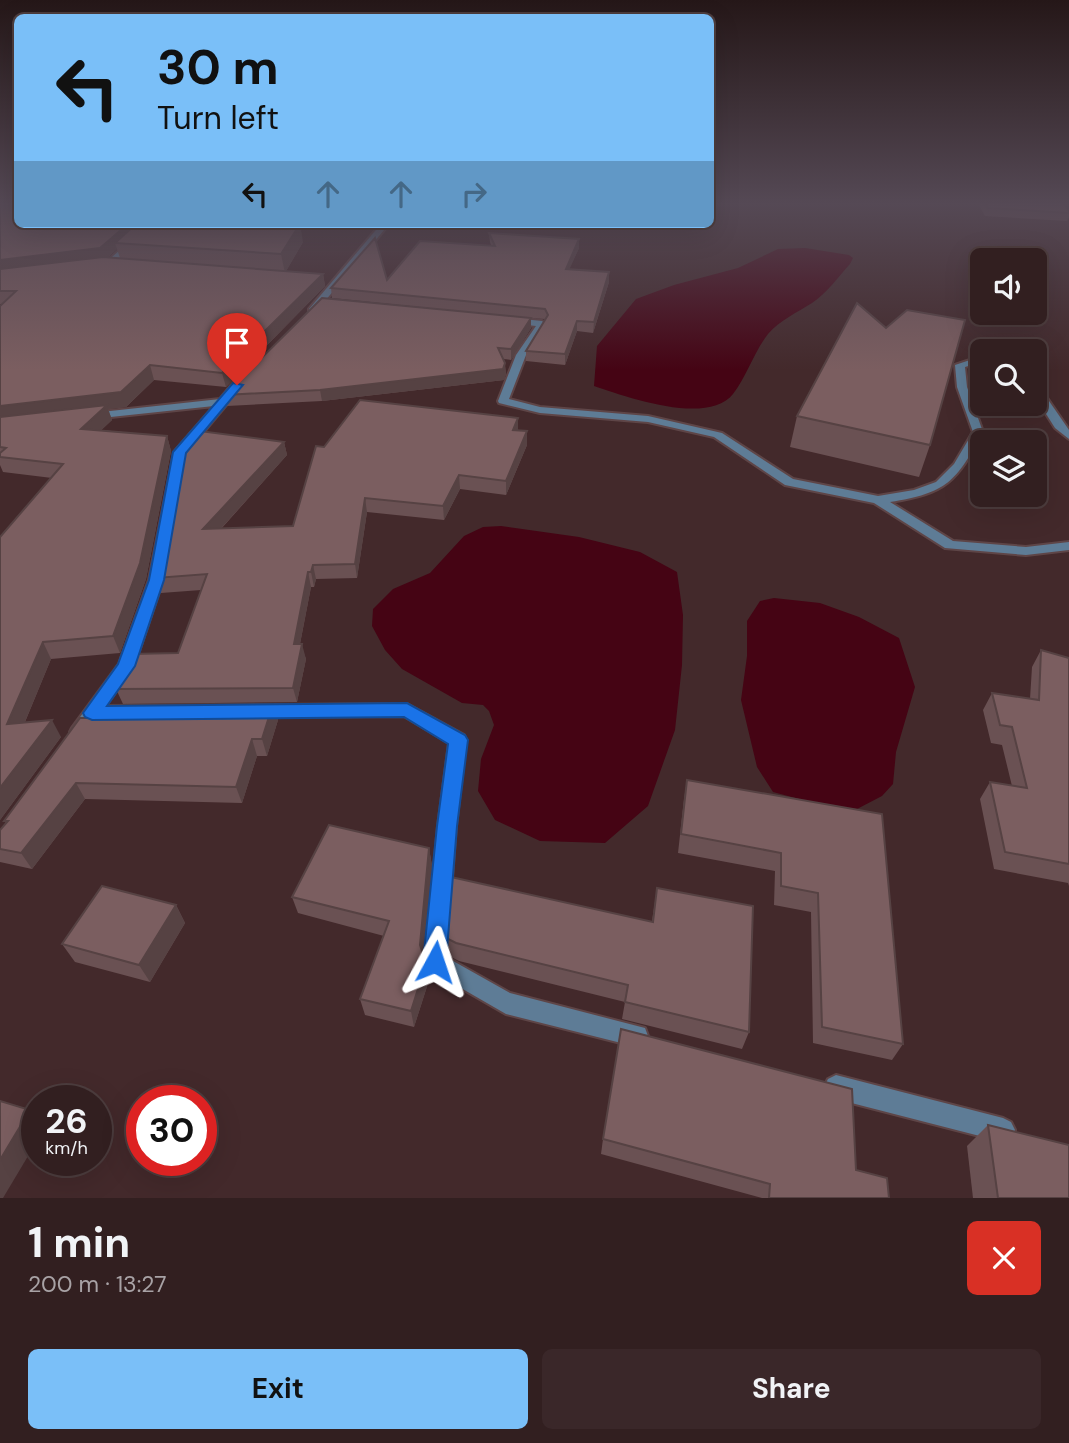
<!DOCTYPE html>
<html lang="en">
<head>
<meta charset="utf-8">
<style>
  :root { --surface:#321f20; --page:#3a2729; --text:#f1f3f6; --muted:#a8a2a5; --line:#4d3d3e; --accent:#7abff8 }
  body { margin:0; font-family:"DM Sans",sans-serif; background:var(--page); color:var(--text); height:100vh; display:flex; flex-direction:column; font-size:26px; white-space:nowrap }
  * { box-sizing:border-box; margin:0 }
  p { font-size:23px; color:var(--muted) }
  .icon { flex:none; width:38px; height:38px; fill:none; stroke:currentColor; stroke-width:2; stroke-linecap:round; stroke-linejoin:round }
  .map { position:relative; height:1198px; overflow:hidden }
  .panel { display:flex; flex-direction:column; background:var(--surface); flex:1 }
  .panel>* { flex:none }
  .top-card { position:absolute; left:14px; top:14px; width:700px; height:214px; border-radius:10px; box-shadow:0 7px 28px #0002,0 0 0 2px var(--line); background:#7abff8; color:#111; overflow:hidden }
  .fabs { position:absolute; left:970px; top:248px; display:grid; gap:14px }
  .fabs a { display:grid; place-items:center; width:77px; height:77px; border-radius:10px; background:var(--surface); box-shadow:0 7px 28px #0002,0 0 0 2px var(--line); font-size:35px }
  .speed { position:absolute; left:21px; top:1085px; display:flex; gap:14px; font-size:35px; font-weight:700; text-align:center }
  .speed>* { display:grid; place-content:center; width:91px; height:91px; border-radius:50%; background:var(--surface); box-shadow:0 7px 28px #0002,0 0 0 2px var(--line); line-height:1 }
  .speed small { font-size:18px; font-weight:400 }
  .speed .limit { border:10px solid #d22; background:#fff; color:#111 }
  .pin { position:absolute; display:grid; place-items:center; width:60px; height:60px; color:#fff; margin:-72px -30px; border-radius:50% 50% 50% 0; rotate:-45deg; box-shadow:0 0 7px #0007 }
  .pin .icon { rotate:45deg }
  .me { position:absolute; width:77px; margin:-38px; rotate:5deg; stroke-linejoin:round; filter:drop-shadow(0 0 5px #0008) }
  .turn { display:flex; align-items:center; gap:24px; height:147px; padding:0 28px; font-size:32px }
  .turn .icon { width:91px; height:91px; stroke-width:2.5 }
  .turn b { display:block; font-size:49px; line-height:60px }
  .lanes { display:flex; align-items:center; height:66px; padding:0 28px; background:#0003; justify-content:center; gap:35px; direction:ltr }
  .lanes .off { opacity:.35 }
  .round { display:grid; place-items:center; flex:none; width:74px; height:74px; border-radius:10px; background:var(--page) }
  .summary { display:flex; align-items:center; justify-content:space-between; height:119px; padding:0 28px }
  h1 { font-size:42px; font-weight:700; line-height:52px }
  .button { display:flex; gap:14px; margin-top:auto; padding:14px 28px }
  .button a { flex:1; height:80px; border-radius:10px; background:var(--accent); color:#111; font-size:28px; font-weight:700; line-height:80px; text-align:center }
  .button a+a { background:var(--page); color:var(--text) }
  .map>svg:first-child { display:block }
</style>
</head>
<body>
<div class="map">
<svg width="1069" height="1198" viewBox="0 0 1069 1198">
  <rect width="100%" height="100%" fill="#43292b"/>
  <g fill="#450414">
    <path d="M805,248l44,7 4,3 -3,6c-12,13 -23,29 -38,39 -14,9 -32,17 -44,31 -14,18 -21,42 -35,60 -25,32 -107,3 -139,-8l3,-40 39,-47 38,-14 64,-17 40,-19z"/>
    <path d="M501,526l78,11 61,15 37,20 6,43 -1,50 -7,65 -27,76 -43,37 -65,-2 -45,-21 -17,-29 3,-32 13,-34 -5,-14 -6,-6 -21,-2 -60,-34 -17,-19 -13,-24 1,-17 20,-20 37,-16 34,-37 19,-9z"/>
    <path d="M774,598l46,5 39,14 40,21 16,49 -19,65 -3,32 -11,12 -25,13 -39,-5 -45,-12 -16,-25 -16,-67 6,-44v-35l13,-20z"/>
  </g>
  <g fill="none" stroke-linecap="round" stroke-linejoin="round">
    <g stroke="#5e4547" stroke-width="4">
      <g id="minor">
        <path d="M150,224h8l-48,43 -14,1v-4l9,-1z"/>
        <path d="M283,224h61l-4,2 -56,2 -4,-2z"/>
        <path d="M381,224h8l-74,89h-6v-4z"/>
        <path d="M513,318l29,3 4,3 -20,31 -17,44 31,8 108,9 74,17 71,46 85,17 36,-6 22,-8 18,-18 19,-32 -16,-45 -2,-22 27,-9v6l-17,5 2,20 16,45c-27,50 -36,61 -93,70l63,39 73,6 43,-5v8l-43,5 -81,-7 -71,-45 -89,-18 -71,-48 -66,-15 -108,-9 -41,-10 -1,-2 18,-46 20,-29 -26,-3v-4z"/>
        <path d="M238,381l5,3 -1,2 -56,67 -23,127 -29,86 -50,70 -6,2 -6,-2 -2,-4 2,-4 47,-64 30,-84 25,-128 40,-46 -122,13 -5,-3 5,-3 128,-14 14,-17z"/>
        <path d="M1034,384l4,1 31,45v9l-14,-11 -21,-33z"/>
        <path d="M407,704l57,31 2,5 -10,86 -10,131 64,36 135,35 3,8 -3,8 -8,3 -131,-33 -78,-45 -3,-7 13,-136 11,-83 -45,-27 -145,1 -6,-2 -2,-4 2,-4 6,-2z"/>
        <path d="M836,1075l167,43 8,4 4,8 -4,8 -8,4 -167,-43 -8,-4 -4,-8 4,-8z"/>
      </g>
    </g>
    <use href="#minor" fill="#5e7c96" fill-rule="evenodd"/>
  </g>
  <g fill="#6a5153" fill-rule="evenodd">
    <path d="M0,202l303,40 -17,29 37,3 2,12 -99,101 -72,-7 -28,27 -18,2 4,11 -11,10 66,6 4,15 -25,128 -26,74 -69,6 -26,63 36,15 -61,83v-283l52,-59 -49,-6 -3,-7v-159l2,-2h-2zM117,249l3,9h-13z"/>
    <path d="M977,202h85l7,9v6l-2,4 -82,-5z"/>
    <path d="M489,233l90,15 -10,21 40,3v10l-16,51 -16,-2 -12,34 -39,-4v-10l19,-32 -14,-1v10l-20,32 -7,-1 2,15 -2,6 -182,21 -95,5 -3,-11 274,-80 -166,-17 -1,-10 56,-8 104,-35 -1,-3z"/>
    <path d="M797,416l133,29 -11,32 -129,-30z"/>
    <path d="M518,430l9,15 -21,50 -46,-6 -16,31 -77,-8 -10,66 -41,1 -2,8h-3l-11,57 6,15 -9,43 -174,2 -7,-15 62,-36 23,-63 -40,3 -5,-15 128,-136 3,13 -66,74 72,-3 31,-79z"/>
    <path d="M1041,650l28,8v228l-1,-3 -74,-14 -14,-70 10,-17 22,4 -10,-41 -11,-2 -8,-33 9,-17 38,6 2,-32z"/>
    <path d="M273,704l5,16 -11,36h-10l-15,47 -157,-4 -53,70 -32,-7v-32l6,-7 -2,-2 85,-103 17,-8z"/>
    <path d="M687,780l195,34 21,230 -11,16 -79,-17 -2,-131 -37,-7 1,-34 -97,-18 6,-54z"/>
    <path d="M429,848l3,18 -9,88 8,20 -17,53 -49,-12 -5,-16 24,-63 -86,-23 -6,-16z"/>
    <path d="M657,888l92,144 -7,17 -120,-30 3,-17 -166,-41 -10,-5 -3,-18 206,-17z"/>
    <path d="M176,905l9,18 -35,59 -75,-20 -13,-18z"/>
    <path d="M988,1125l81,73h-96l-6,-52z"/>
    <path d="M603,1139l253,31 33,28h-127l-161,-44z"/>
  </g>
  <g fill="#564243">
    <path d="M128,224h17l-30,19 2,6 -13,11 -104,13v-13z"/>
    <path d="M300,224l3,18 -18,31 -4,-19z"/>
    <path d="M579,239v9l-14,31 1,-10z"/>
    <path d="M609,272v10l-16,51 1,-11z"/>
    <path d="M323,274l2,12 -99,101 -4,-14z"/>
    <path d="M531,318v10l-20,32v-11z"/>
    <path d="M577,321v10l-12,34v-11z"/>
    <path d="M505,363l1,11 -2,6 -182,21 -2,-11z"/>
    <path d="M150,365l4,15 -28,27 -18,2 4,11 -25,24 -87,-22v-16z"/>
    <path d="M518,418v13l-5,-1z"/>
    <path d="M527,431v14l-21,50v-14z"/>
    <path d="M167,436l4,15 -25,128 -26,74 -7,-17z"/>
    <path d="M284,442l3,13 -80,89 -4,-15z"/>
    <path d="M459,475l1,14 -16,31 -1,-14z"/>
    <path d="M365,498l2,14 -10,66 -2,-14z"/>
    <path d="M313,565l3,14 -2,8 -3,-15z"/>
    <path d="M308,572l3,15 -14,72 -3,-15z"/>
    <path d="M43,642l8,17 -34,82 -10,-17z"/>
    <path d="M302,644l4,15 -9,43 -4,-14z"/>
    <path d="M273,704l5,16 -11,36 -5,-17z"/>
    <path d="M52,720l9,17 -61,83v-32z"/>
    <path d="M252,739l5,17 -15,47 -6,-16z"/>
    <path d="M76,783l9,16 -53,70 -11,-16z"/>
    <path d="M429,848l3,18 -10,96 -2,-17z"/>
    <path d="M176,905l9,18 -35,59 -11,-17z"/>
    <path d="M428,957l3,17 -17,53 -3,-16z"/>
    <path d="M30,1110l7,6v25l-34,57h-3v-38z"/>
  </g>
  <g fill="#7b5e60" stroke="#564243" stroke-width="2">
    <path d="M0,202h18v22h110l-28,24 -100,12z"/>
    <path d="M985,202h77l7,9v2l-81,-5z"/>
    <path d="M136,224h164l-19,30 -166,-11z"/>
    <path d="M489,233l90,6 -13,30 43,3 -15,50 -17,-1 -12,33 -39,-3 22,-36 -3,-6 -214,-21 44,-50 12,42 33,-39 75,5z"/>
    <path d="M103,257l220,17 -101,99 -72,-8 -29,27 -121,14v-100l16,-15h-16v-22z"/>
    <path d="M322,298l209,20 -20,31 -13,-1 7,15 -2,6 -183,21 -96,5z"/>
    <path d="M857,303l29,25 21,-18 58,10 -35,125 -133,-29z"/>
    <path d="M360,400l158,18 -5,12 14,1 -21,50 -47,-6 -16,31 -78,-8 -10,66 -42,1 -2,7h-3l-14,72h8l-9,44 -177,1 15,-35 47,-1 29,-79 -51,4 28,-138 8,-10 92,12 -81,87 90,-3 23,-80 8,1z"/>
    <path d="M107,405l-26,24 86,7 -27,127 -27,73 -70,6 -36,82 45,-4 -52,68v-251l63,-73 -63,-7v-4l6,-5 -6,-1v-30z"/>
    <path d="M1041,650l28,8v206l-64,-12 -15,-70 37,6 -15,-61 -12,-2 -8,-32 47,7z"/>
    <path d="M273,704l-11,35h-10l-16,48 -160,-4 -55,70 -21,-4v-19l8,-9h-4l76,-103h9l6,-10 11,2 2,-5z"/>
    <path d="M687,780l195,34 21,230 -81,-17 -4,-134 -37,-7v-33l-100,-19z"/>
    <path d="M329,825l100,23 -9,97 3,9 5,3 -17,54 -51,-12 29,-78 -97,-24z"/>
    <path d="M451,877l202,45 4,-34 96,18 -4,126 -124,-30 3,-17 -172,-42 -10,-5z"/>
    <path d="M102,886l74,19 -37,60 -77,-21z"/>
    <path d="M621,1029l231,60 4,81 31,8 2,20h-120l1,-14 -167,-45z"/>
    <path d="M0,1101l30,9 -30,50z"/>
    <path d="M988,1125l81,20v53h-71z"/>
  </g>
  <linearGradient id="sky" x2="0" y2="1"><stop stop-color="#251718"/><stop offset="0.55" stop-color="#554955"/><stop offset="1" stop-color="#554955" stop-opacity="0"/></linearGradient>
  <rect width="1069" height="370" fill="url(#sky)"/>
  <path fill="#1a73e8" stroke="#114b97" stroke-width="2" d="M233,383l10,2 -57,68 -22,127 -29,86 -28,40 300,-3 58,32 3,5 -11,86 -11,136 -3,8 -8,3 -9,-3 -3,-8 14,-136 11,-82 -44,-27 -312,3 -7,-3 -2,-4 35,-49 31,-84 24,-128z"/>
</svg>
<div class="fabs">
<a><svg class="icon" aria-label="sound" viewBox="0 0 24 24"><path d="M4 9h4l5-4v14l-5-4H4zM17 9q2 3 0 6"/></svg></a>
<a><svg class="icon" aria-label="search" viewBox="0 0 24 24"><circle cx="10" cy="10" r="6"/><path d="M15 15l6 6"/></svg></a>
<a><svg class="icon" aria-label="layers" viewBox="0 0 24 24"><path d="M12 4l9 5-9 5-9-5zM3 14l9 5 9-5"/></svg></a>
</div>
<div class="speed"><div>26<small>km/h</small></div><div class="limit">30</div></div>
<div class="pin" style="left:237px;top:385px;background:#d93025"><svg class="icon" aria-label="arrive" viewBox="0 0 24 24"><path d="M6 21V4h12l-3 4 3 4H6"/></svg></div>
<svg class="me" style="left:435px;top:962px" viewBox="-20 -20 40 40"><path d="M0-17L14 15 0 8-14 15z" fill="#1a73e8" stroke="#fff" stroke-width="4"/></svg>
<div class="top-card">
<div class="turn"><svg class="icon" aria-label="left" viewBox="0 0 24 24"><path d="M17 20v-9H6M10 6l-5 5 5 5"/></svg><div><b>30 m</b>Turn left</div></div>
<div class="lanes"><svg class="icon" aria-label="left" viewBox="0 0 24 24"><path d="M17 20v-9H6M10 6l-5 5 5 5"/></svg><svg class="icon off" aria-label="ahead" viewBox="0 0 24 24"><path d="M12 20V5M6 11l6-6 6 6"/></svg><svg class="icon off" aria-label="ahead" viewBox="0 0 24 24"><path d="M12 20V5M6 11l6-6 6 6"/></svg><svg class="icon off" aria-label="right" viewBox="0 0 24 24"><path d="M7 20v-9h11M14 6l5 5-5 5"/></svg></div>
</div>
</div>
<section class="panel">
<div class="summary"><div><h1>1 min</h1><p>200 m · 13:27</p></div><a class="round" style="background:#d93025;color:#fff"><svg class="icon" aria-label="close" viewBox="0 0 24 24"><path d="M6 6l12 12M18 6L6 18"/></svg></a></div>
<div class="button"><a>Exit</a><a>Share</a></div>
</section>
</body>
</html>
